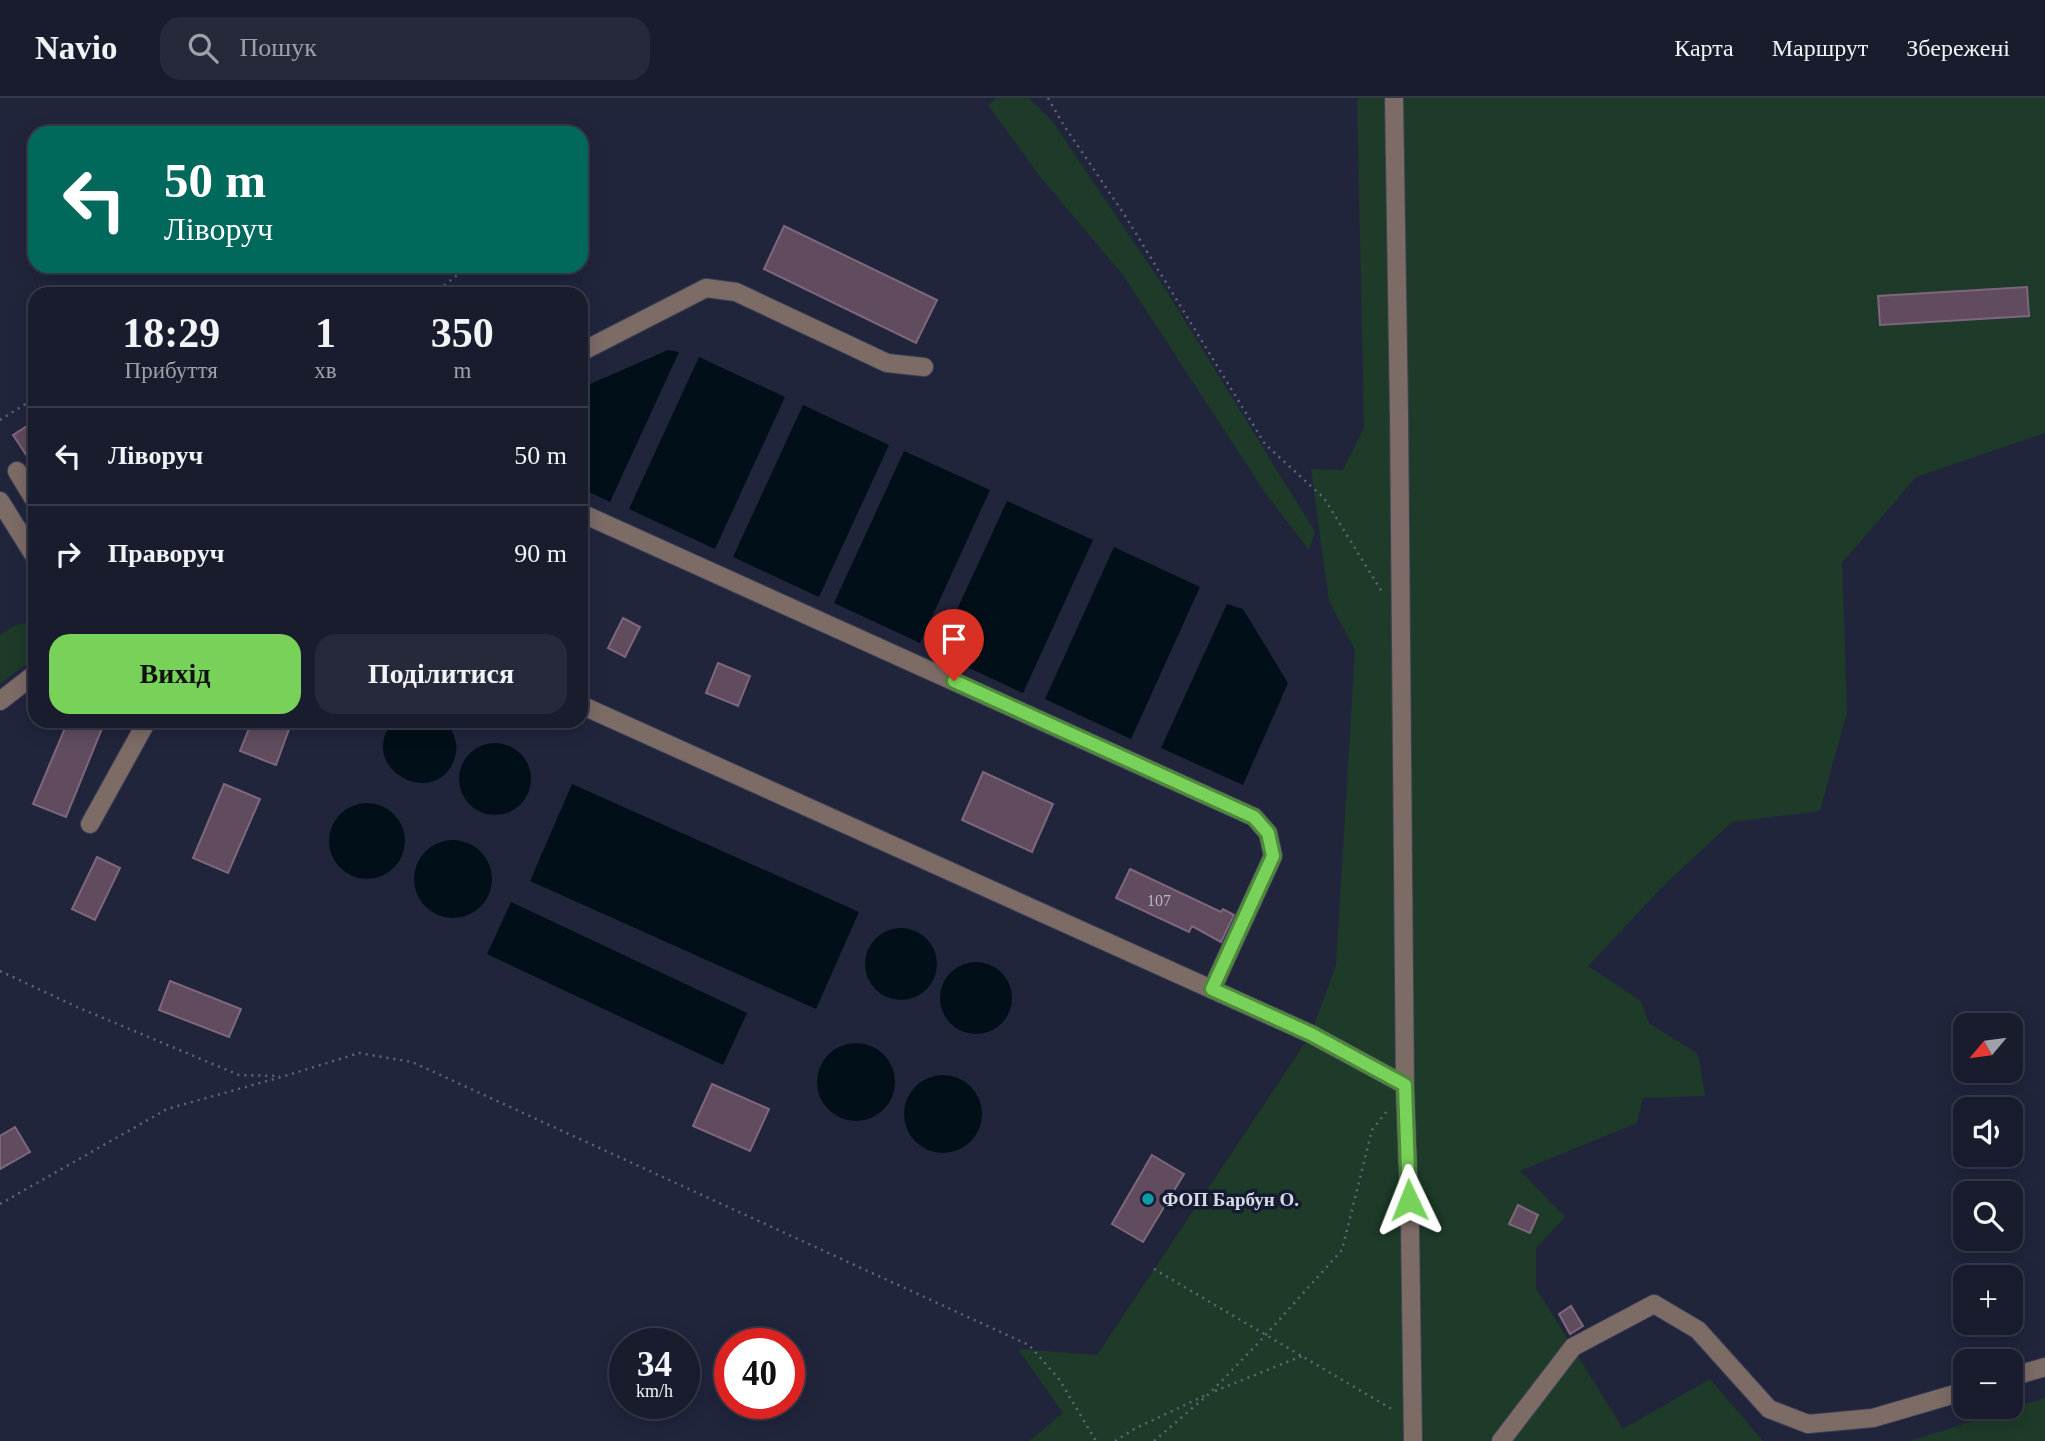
<!DOCTYPE html>
<html lang="uk">
<head>
<meta charset="utf-8">
<style>
  :root { --surface:#191c2d; --page:#262939; --text:#f1f3f6; --muted:#9fa1aa; --line:#373a49; --accent:#78d259 }
  body { margin:0; font-family:"Times New Roman",serif; background:var(--page); color:var(--text); height:100vh; display:flex; flex-direction:column; font-size:26px; white-space:nowrap }
  * { box-sizing:border-box; margin:0 }
  p { font-size:23px; color:var(--muted) }
  .icon { flex:none; width:38px; height:38px; fill:none; stroke:currentColor; stroke-width:2; stroke-linecap:round; stroke-linejoin:round }
  .map { position:relative; flex:1; overflow:hidden }
  .side { position:absolute; left:28px; top:189px; width:560px; height:441px; display:flex; flex-direction:column; background:var(--surface); border-radius:21px; box-shadow:0 4px 18px #0003,0 0 0 2px var(--line) }
  .side>* { flex:none }
  .banner { position:absolute; left:28px; top:28px; width:560px; height:147px; border-radius:21px; box-shadow:0 4px 18px #0003,0 0 0 2px var(--line); background:#00695c; color:#fff; overflow:hidden }
  .needle { width:46px; rotate:241deg }
  .buttons { position:absolute; left:1953px; top:915px; display:grid; gap:14px }
  .buttons a { display:grid; place-items:center; width:70px; height:70px; border-radius:14px; background:var(--surface); box-shadow:0 4px 18px #0003,0 0 0 2px var(--line); font-size:35px }
  .speed { position:absolute; left:609px; top:1230px; display:flex; gap:14px; font-size:35px; font-weight:700; text-align:center }
  .speed>* { display:grid; place-content:center; width:91px; height:91px; border-radius:50%; background:var(--surface); box-shadow:0 4px 18px #0003,0 0 0 2px var(--line); line-height:1 }
  .speed small { font-size:18px; font-weight:400 }
  .speed .limit { border:10px solid #d22; background:#fff; color:#111 }
  .pin { position:absolute; display:grid; place-items:center; width:60px; height:60px; color:#fff; margin:-72px -30px; border-radius:50% 50% 50% 0; rotate:-45deg; box-shadow:0 0 7px #0007 }
  .pin .icon { rotate:45deg }
  .me { position:absolute; width:77px; margin:-38px; rotate:358deg; stroke-linejoin:round; filter:drop-shadow(0 0 5px #0008) }
  .turn { display:flex; align-items:center; gap:24px; height:147px; padding:0 21px; font-size:32px }
  .turn .icon { width:91px; height:91px; stroke-width:2.5 }
  .turn b { display:block; font-size:49px; line-height:60px }
  .eta { display:flex; justify-content:space-evenly; align-items:center; height:119px; text-align:center }
  .eta b { font-size:42px; font-weight:700; line-height:49px }
  .button { display:flex; gap:14px; margin-top:auto; padding:14px 21px }
  .button a { flex:1; height:80px; border-radius:21px; background:var(--accent); color:#111; font-size:28px; font-weight:700; line-height:80px; text-align:center }
  .button a+a { background:var(--page); color:var(--text) }
  ul { padding:0; list-style:none }
  li { display:flex; align-items:center; gap:21px; height:98px; padding:0 21px; border-top:2px solid var(--line) }
  li div { flex:1 }
  li b { display:block; font-size:26px }
  li em { font-style:normal }
  header { display:flex; align-items:center; gap:42px; box-sizing:border-box; height:98px; padding:0 35px; background:var(--surface); border-bottom:2px solid var(--line) }
  header strong { font-size:33px }
  nav { display:flex; gap:38px; margin-inline-start:auto; font-size:24px }
  .search { width:490px; height:63px; background:var(--page); display:flex; align-items:center; gap:18px; box-sizing:border-box; padding:0 24px; border-radius:21px; color:var(--muted); font-size:26px }
  .map>svg:first-child { display:block }
</style>
</head>
<body>
<header>
<strong>Navio</strong>
<div class="search"><svg class="icon" aria-label="search" viewBox="0 0 24 24"><circle cx="10" cy="10" r="6"/><path d="M15 15l6 6"/></svg>Пошук</div>
<nav><a>Карта</a><a>Маршрут</a><a>Збережені</a></nav>
</header>
<div class="map">
<svg width="2045" height="1343" viewBox="0 0 2045 1343">
  <rect width="100%" height="100%" fill="#21253c"/>
  <g fill="#1d3b28">
    <path d="M997,0h32l23,23 112,166 151,245 -6,18 -43,-56 -143,-219 -81,-96 -54,-74z"/>
    <path d="M1357,0h688v335l-129,44 -74,86 5,149 -27,99 -88,11 -68,63 -76,81 52,34 9,23 49,31 7,42 -62,2 -6,25 -117,48 45,46 -29,31v40l87,141 87,-50 53,62h-734l34,-28 -45,-64 79,6 214,-321 25,-69 19,-315 -26,-49 -18,-132 32,1 21,-43z"/>
    <path d="M35,523v36l-35,27v-49l13,-9z"/>
    <path d="M2045,1300v43h-135z"/>
  </g>
  <g fill="#000f18">
    <path d="M668,252l11,2 -69,150 -29,-14v-100z"/>
    <path d="M699,259l86,40 -70,152 -86,-40z"/>
    <path d="M803,307l86,40 -70,152 -86,-40z"/>
    <path d="M904,353l86,39 -70,153 -86,-40z"/>
    <path d="M1007,403l86,39 -70,153 -86,-40z"/>
    <path d="M1114,449l86,40 -69,152 -86,-40z"/>
    <path d="M1227,506l16,5 45,74 -45,102 -82,-37z"/>
    <path d="M394,623l52,1c8,11 13,22 9,35 -17,56 -102,11 -61,-36z"/>
    <circle cx="495" cy="681" r="36"/>
    <path d="M572,686l287,128 -43,97 -286,-128z"/>
    <circle cx="367" cy="743" r="38"/>
    <circle cx="453" cy="781" r="39"/>
    <path d="M511,804l236,111 -24,52 -236,-111z"/>
    <circle cx="901" cy="866" r="36"/>
    <circle cx="976" cy="900" r="36"/>
    <circle cx="856" cy="984" r="39"/>
    <circle cx="943" cy="1016" r="39"/>
  </g>
  <g fill="#604b5f" stroke="#7e677d" stroke-width="2">
    <path d="M784,128l153,74 -21,43 -152,-74z"/>
    <path d="M2027,189l2,29 -149,9 -2,-29z"/>
    <path d="M35,323v47l-22,-33z"/>
    <path d="M623,520l17,9 -15,30 -17,-9z"/>
    <path d="M718,565l32,13 -12,30 -32,-13z"/>
    <path d="M68,623h37l-39,96 -33,-13z"/>
    <path d="M252,623h40l-16,44 -36,-14z"/>
    <path d="M983,674l70,32 -21,48 -70,-32z"/>
    <path d="M224,686l36,15 -32,74 -35,-15z"/>
    <path d="M97,759l23,11 -25,52 -23,-11z"/>
    <path d="M1130,771l91,43 2,-3 11,6 -13,27 -29,-16 -3,6 -73,-34z"/>
    <path d="M170,883l71,28 -12,28 -70,-27z"/>
    <path d="M712,986l57,25 -19,42 -57,-25z"/>
    <path d="M15,1029l15,25 -30,17v-33z"/>
    <path d="M1152,1057l32,19 -41,68 -31,-18z"/>
    <path d="M1518,1107l20,10 -8,18 -21,-9z"/>
    <path d="M1571,1208l12,20 -13,8 -11,-20z"/>
  </g>
  <g fill="none" stroke-linecap="round" stroke-linejoin="round">
    <g stroke="#3e4258" stroke-width="20">
      <g id="minor">
        <path d="M1394,0l5,317 6,675 5,137 3,214"/>
        <path d="M581,254l125,-64 30,4 151,71 37,4"/>
        <path d="M17,373l18,30"/>
        <path d="M0,403l35,56"/>
        <path d="M581,415l673,304 14,16 5,23 -61,133"/>
        <path d="M0,603l35,-27"/>
        <path d="M581,607l730,329 94,51"/>
        <path d="M90,726l57,-103"/>
        <path d="M2011,1279l34,-10"/>
        <path d="M1501,1343l72,-94 81,-43 44,26 71,79 39,15 65,-6 92,-27"/>
      </g>
    </g>
    <g stroke="#616579" stroke-width="2.5" stroke-dasharray="2 5" stroke-linecap="butt">
      <path d="M1048,0l15,26 61,90 141,230 59,54 58,94"/>
      <path d="M433,196l36,-28"/>
      <path d="M0,322l35,-22"/>
      <path d="M0,873l77,36 162,68 41,1"/>
      <path d="M0,1106l167,-95 118,-33 74,-23 53,9 617,283 30,34 37,62"/>
      <path d="M1154,1171l241,142"/>
      <path d="M1215,1293l87,-35"/>
      <path d="M1115,1343l21,-13 70,-33"/>
      <path d="M1154,1343l56,-48 51,-53 81,-90 30,-120 15,-19"/>
    </g>
    <use href="#minor" stroke="#7d6b66" stroke-width="18"/>
  </g>
  <g fill="none" stroke-linecap="round" stroke-linejoin="round">
    <g stroke="#4e883a" stroke-width="18">
      <path id="route" d="M954,583l300,136 14,16 5,23 -61,133 99,45 94,51 4,115"/>
    </g>
    <use href="#route" stroke="#78d259" stroke-width="12"/>
  </g>
  <circle fill="#0f9aa8" stroke="#171b31" stroke-width="2.5" cx="1148" cy="1101" r="7"/>
  <g text-anchor="middle" stroke-width="7" stroke-linejoin="round" paint-order="stroke">
    <g font-size="16" fill="#b8b6c6">
      <text x="1159" y="808">107</text>
    </g>
    <g font-size="19" font-weight="bold" fill="#d6dae9" stroke="#171b31" text-anchor="start">
      <text x="1162" y="1108">ФОП Барбун О.</text>
    </g>
  </g>
</svg>
<div class="buttons">
<a><svg class="needle" viewBox="-14 -14 28 28"><path d="M0-13l5 13h-10z" fill="#e53935"/><path d="M0 13l5-13h-10z" fill="#9fa1aa"/></svg></a>
<a><svg class="icon" aria-label="sound" viewBox="0 0 24 24"><path d="M4 9h4l5-4v14l-5-4H4zM17 9q2 3 0 6"/></svg></a>
<a><svg class="icon" aria-label="search" viewBox="0 0 24 24"><circle cx="10" cy="10" r="6"/><path d="M15 15l6 6"/></svg></a>
<a>+</a>
<a>−</a>
</div>
<div class="speed"><div>34<small>km/h</small></div><div class="limit">40</div></div>
<div class="pin" style="left:954px;top:583px;background:#d93025"><svg class="icon" aria-label="arrive" viewBox="0 0 24 24"><path d="M6 21V4h12l-3 4 3 4H6"/></svg></div>
<svg class="me" style="left:1409px;top:1102px" viewBox="-20 -20 40 40"><path d="M0-17L14 15 0 8-14 15z" fill="#78d259" stroke="#fff" stroke-width="4"/></svg>
<div class="banner">
<div class="turn"><svg class="icon" aria-label="left" viewBox="0 0 24 24"><path d="M17 20v-9H6M10 6l-5 5 5 5"/></svg><div><b>50 m</b>Ліворуч</div></div>
</div>
<section class="side">
<div class="eta">
<div><b>18:29</b><p>Прибуття</p></div>
<div><b>1</b><p>хв</p></div>
<div><b>350</b><p>m</p></div>
</div>
<ul>
<li><svg class="icon" aria-label="left" viewBox="0 0 24 24"><path d="M17 20v-9H6M10 6l-5 5 5 5"/></svg><div><b>Ліворуч</b></div><em>50 m</em></li>
<li><svg class="icon" aria-label="right" viewBox="0 0 24 24"><path d="M7 20v-9h11M14 6l5 5-5 5"/></svg><div><b>Праворуч</b></div><em>90 m</em></li>
</ul>
<div class="button"><a>Вихід</a><a>Поділитися</a></div>
</section>
</div>
</body>
</html>
